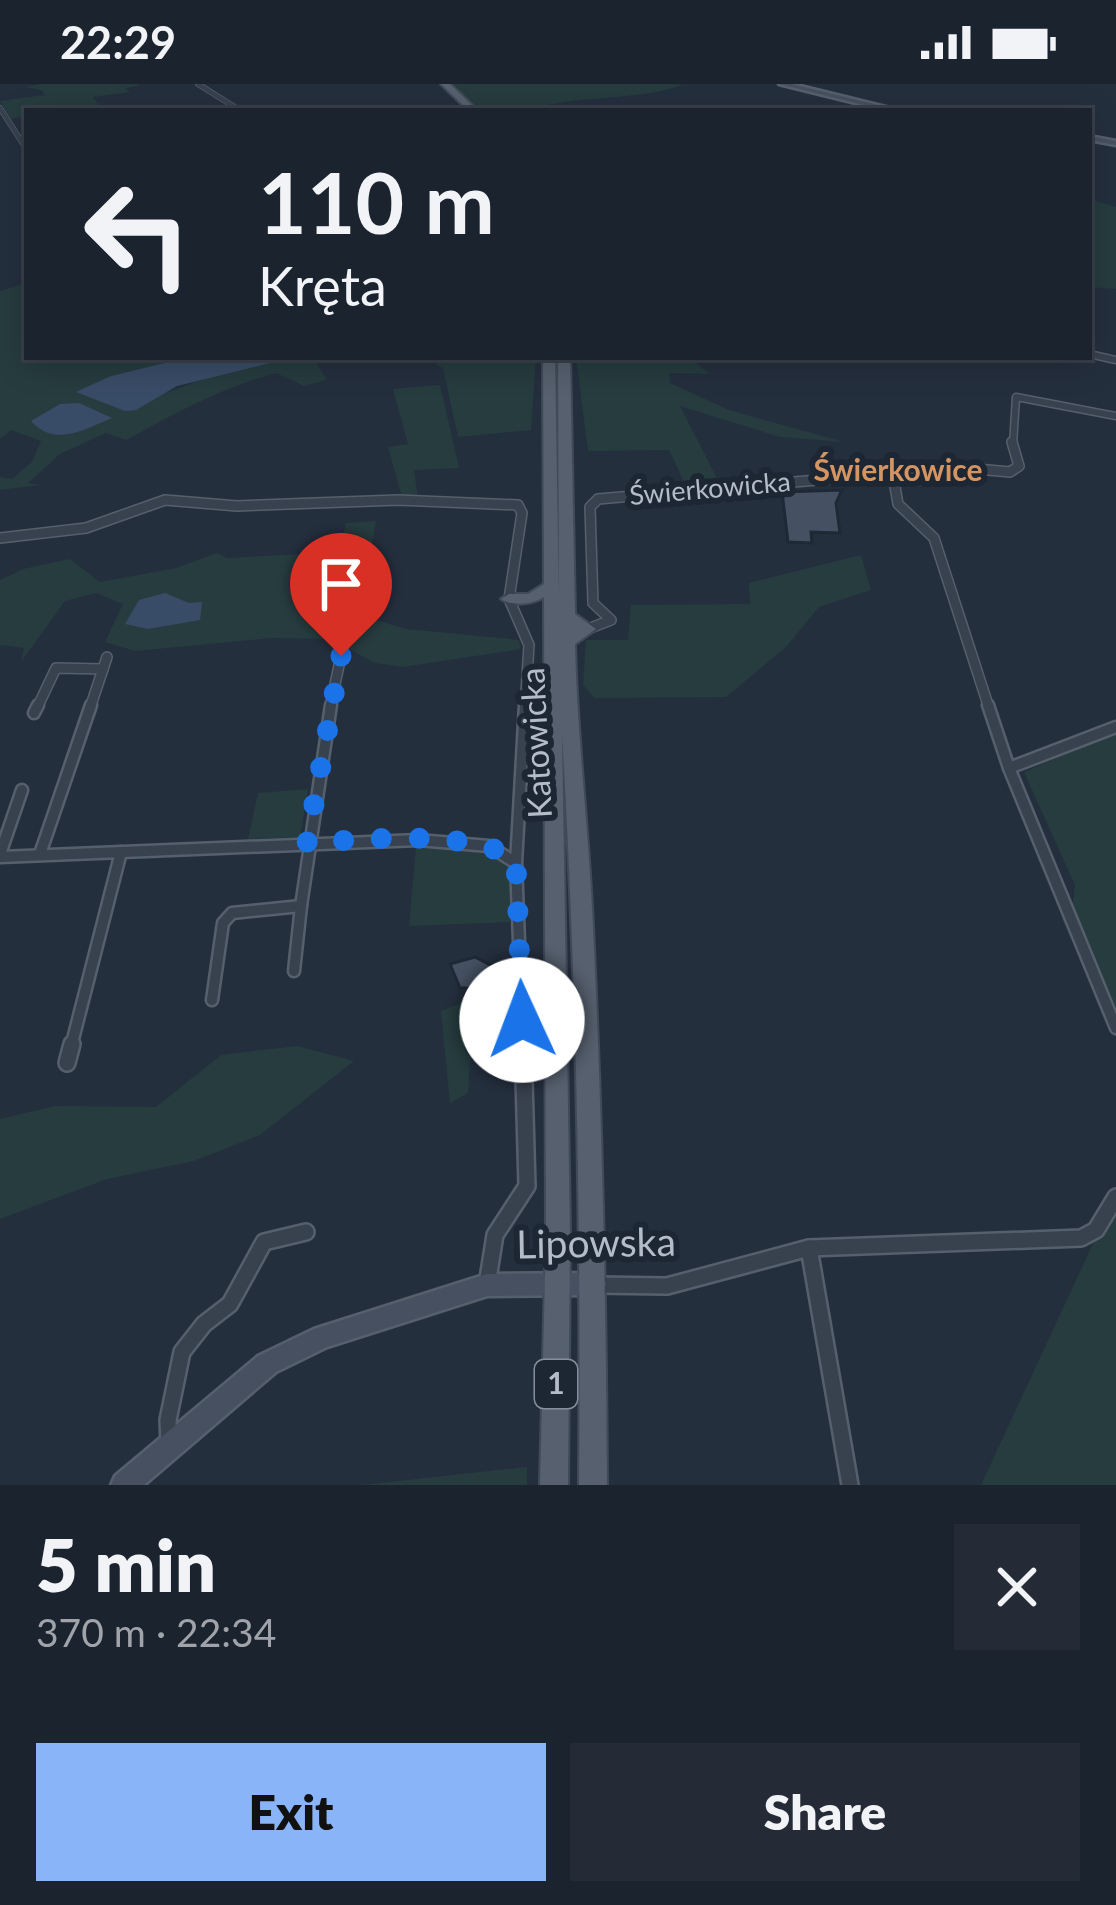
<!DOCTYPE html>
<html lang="en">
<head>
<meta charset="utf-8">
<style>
  :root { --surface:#1b232e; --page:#242b36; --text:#f1f3f6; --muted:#a0a4aa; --line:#39404a; --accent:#8ab4f8 }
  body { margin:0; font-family:Lato,sans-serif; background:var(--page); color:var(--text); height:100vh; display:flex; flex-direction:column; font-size:45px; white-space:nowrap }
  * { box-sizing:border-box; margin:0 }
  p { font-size:39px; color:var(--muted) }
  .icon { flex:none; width:66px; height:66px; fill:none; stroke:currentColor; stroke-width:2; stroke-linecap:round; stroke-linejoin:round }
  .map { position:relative; height:1401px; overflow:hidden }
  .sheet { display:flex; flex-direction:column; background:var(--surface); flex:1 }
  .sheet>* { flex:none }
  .hud { position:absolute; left:24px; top:24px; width:1068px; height:252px; border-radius:0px; box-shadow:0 6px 30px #0003,0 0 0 3px var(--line); background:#1b232e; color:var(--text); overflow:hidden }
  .pin { position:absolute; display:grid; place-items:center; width:102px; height:102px; color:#fff; margin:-123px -51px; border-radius:50% 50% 50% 0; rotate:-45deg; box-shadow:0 0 12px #0007 }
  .pin .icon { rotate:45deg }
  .me { position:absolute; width:132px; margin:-66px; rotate:358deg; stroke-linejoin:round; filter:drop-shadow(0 0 9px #0008) }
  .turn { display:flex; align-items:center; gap:42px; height:252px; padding:0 36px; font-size:54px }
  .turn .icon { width:156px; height:156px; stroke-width:2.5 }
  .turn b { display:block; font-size:84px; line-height:102px }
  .round { display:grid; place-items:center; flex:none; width:126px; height:126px; border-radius:0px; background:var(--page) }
  .summary { display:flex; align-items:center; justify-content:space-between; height:204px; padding:0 36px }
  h1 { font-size:72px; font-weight:800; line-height:90px }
  .cta { display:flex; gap:24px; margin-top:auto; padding:24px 36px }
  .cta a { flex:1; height:138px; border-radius:0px; background:var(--accent); color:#111; font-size:48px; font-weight:800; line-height:138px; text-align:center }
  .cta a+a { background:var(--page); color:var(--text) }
  .status { display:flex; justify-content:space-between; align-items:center; height:84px; padding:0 60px; background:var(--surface); direction:ltr }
  .status svg { height:33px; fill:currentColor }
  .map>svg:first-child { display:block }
</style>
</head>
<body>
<div class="status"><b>22:29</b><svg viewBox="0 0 49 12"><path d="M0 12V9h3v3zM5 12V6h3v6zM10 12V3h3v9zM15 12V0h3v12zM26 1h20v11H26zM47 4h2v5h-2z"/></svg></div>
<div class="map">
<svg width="1116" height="1401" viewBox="0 0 1116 1401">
  <rect width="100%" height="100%" fill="#242f3e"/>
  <g fill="#263c3f">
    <path d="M41,0h96l2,2 -14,2 5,4 -37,5 7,10 -73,4v5l-16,3 -11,-18 45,-6 -4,-5 -16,-3z"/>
    <path d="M452,0h225l6,1c-48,16 -97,10 -144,22l3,4h-61z"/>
    <path d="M1089,115l27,8v82l-27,-2z"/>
    <path d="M27,199v74h162l-78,19 44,21 73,-27 52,-11 -3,-2h135l-89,4 -6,3 10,16 -23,6 -28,-13c-55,15 -100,40 -150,67l-20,-7 -46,21 -32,29 12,2 -40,5v-13l12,2 20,-17 9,-21 -30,-11 -11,9v-148z"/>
    <path d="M456,273h80l-5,73 -73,7 -15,-69 -8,-4z"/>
    <path d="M576,273h112l22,17 -41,-1 1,10 59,27 115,32 -64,-5 -100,-31 41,80 -33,4 -19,-40 -81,1z"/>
    <path d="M440,301l19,83 -45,2 4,28 -16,-1 -14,-50 20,-3 -15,-55z"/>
    <path d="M376,437l-9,54 -16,10 4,11 -5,16 56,17 113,11 2,9 -118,18 -28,-4 -44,-24 -59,-1 -137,13 -30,-9 18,-38 -27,-11 -31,8 -44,61 3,-14 -24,-3v-65l23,-11 47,-10 30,23 76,-14 41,-15 10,5 112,-6 7,-29z"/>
    <path d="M861,471l10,35 -52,17 -32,39 -61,51 -132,1 -11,-13 3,-45h42l3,-35 119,-1 -1,-21z"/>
    <path d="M1116,648v302l-54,-115 11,-16 2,-18 -51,-113z"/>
    <path d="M308,705l-8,48 -52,2 10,-46z"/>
    <path d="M416,763l68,4 26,14v57l-101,4z"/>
    <path d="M512,899l1,36 -33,10 -9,17 -3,47 -18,10 -9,-92z"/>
    <path d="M297,962l57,15 -94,74 -66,26 -87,18 -107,40v-100l55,-13 101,1 65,-52z"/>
    <path d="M1116,1110v291h-135z"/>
    <path d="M527,1383v18h-165z"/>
  </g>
  <g fill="#394c67">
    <path d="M189,273l93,3 -105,26 -41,24 -11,1 -49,-19 35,-16z"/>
    <path d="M79,319l33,15c-27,11 -57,30 -81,3l29,-17z"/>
    <path d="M165,509l24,10 13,-1 -2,18 -52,9 -23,-5 14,-24z"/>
  </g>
  <g fill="#455162" stroke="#1f2835" stroke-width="3">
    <path d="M842,406l-6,13 4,30 -29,-1 1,11 -24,-1 -6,-50z"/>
    <path d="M475,873l19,10 -17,21h-17l-10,-24z"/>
  </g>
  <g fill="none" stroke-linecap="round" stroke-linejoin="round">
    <g stroke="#565f6c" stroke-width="6">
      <g id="street-far4">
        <path d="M198,0l43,27"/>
        <path d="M0,24l27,42"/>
      </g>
    </g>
    <g stroke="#565f6c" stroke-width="9">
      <g id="street-far3">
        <path d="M1089,270l27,6"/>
        <path d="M1013,361l3,-48 100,19"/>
      </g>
    </g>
    <g stroke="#565f6c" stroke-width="12">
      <g id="street-far2">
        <path d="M893,391l5,29 36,34 55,170"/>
        <path d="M0,454l86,-10 79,-28 72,6 161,-6 120,5 4,8 -13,86 20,46 -4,63"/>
        <path d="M588,545l23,-9 -18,-17 -3,-96 8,-8 278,-24 53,2 37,-9 44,4 9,-6 -7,-24"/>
        <path d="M37,624l19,-40 47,1"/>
        <path d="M90,624l17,-51"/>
        <path d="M330,624l11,-52"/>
      </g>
    </g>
    <g stroke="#565f6c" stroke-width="15">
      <g id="street-far1">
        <path d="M988,621l21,63"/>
        <path d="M34,629l4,-8"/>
        <path d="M1116,643l-107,41 107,260"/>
        <path d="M0,770l22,-64"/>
        <path d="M40,770l51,-149"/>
        <path d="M0,773l418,-17 71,6 27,17 7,184"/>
        <path d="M516,779l9,-158"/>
        <path d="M294,887l7,-65"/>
        <path d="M212,916l11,-77 9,-10 69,-7 30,-201"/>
        <path d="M71,963l50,-195"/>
      </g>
    </g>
    <g stroke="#565f6c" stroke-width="20">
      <g id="street">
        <path d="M67,979l5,-19"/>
        <path d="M809,1164l41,237"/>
        <path d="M487,1201l8,-50 32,-49 -4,-142"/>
        <path d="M595,1201l72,1 142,-38 272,-10 15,-8 20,-33"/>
        <path d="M169,1361l-1,-25 14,-68 22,-28 26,-20 34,-62 42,-10"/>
      </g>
    </g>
    <g stroke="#565f6c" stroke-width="5">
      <g id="secondary">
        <path d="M779,0h13l110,27h-14z"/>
        <path d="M1089,52l27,5v4l-27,-5z"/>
        <path d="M594,1189l8,3 4,8 -4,8 -8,3 -107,1 -160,51 -51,25 -132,113h-33l4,-9 143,-120 56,-27 173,-55z"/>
      </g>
    </g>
    <g stroke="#414a57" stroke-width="4">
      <g id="primary">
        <path d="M441,0h9l28,27h-9z"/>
        <path d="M543,273h12l4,243 -1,-243h12l5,257 21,15 -21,15c2,94 14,188 18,283 9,186 13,372 14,558h-28c2,-251 -2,-501 -17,-751l8,500 -2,251h-28l6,-251 -2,-637c-11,7 -32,10 -43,2l8,-5h19l16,-10z"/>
      </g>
    </g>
    <use href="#street-far4" stroke="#38414e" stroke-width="4.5"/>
    <use href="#street-far3" stroke="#38414e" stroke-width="6"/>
    <use href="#street-far2" stroke="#38414e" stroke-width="9"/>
    <use href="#street-far1" stroke="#38414e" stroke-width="10"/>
    <use href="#street" stroke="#38414e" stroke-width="15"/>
    <use href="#secondary" fill="#465061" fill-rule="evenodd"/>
    <use href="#primary" fill="#56606e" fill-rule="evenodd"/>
  </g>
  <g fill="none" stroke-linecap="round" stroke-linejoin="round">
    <path stroke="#1a73e8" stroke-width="21" stroke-dasharray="0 37.8" d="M341,572l-34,187c49,-3 173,-16 209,19l6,158"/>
  </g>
  <g text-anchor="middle" stroke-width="12" stroke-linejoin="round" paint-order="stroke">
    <g font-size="27" fill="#b4bcc9" stroke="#1d2633">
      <text transform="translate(710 405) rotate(-5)" y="9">Świerkowicka</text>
    </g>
    <g font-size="30" font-weight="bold" fill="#d59563" stroke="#1d2633">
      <text x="898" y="397">Świerkowice</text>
    </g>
    <rect fill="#1d2633" stroke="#878f9c" stroke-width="3" x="535" y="1276" width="42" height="48" rx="9"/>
    <g font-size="30" font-weight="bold" fill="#b4bcc9">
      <text x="556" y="1310">1</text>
    </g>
    <g font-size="33" fill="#b4bcc9" stroke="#1d2633">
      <text transform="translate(536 659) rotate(-93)" y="12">Katowicka</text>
    </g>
    <g font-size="39" fill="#b4bcc9" stroke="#1d2633">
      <text transform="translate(596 1159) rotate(-1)" y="14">Lipowska</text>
    </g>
  </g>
</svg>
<div class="pin" style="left:341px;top:572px;background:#d93025"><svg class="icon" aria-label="arrive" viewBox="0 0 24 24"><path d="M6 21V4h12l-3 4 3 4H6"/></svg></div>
<svg class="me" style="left:522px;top:936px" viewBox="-20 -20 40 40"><circle r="19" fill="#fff"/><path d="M0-13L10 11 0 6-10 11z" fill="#1a73e8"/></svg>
<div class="hud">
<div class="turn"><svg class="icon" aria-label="left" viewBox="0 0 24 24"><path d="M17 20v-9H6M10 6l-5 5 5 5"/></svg><div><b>110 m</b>Kręta</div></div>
</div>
</div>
<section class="sheet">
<div class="summary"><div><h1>5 min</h1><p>370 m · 22:34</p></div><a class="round"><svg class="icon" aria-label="close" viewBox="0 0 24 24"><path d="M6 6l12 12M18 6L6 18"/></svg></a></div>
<div class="cta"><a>Exit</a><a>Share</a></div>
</section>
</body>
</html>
